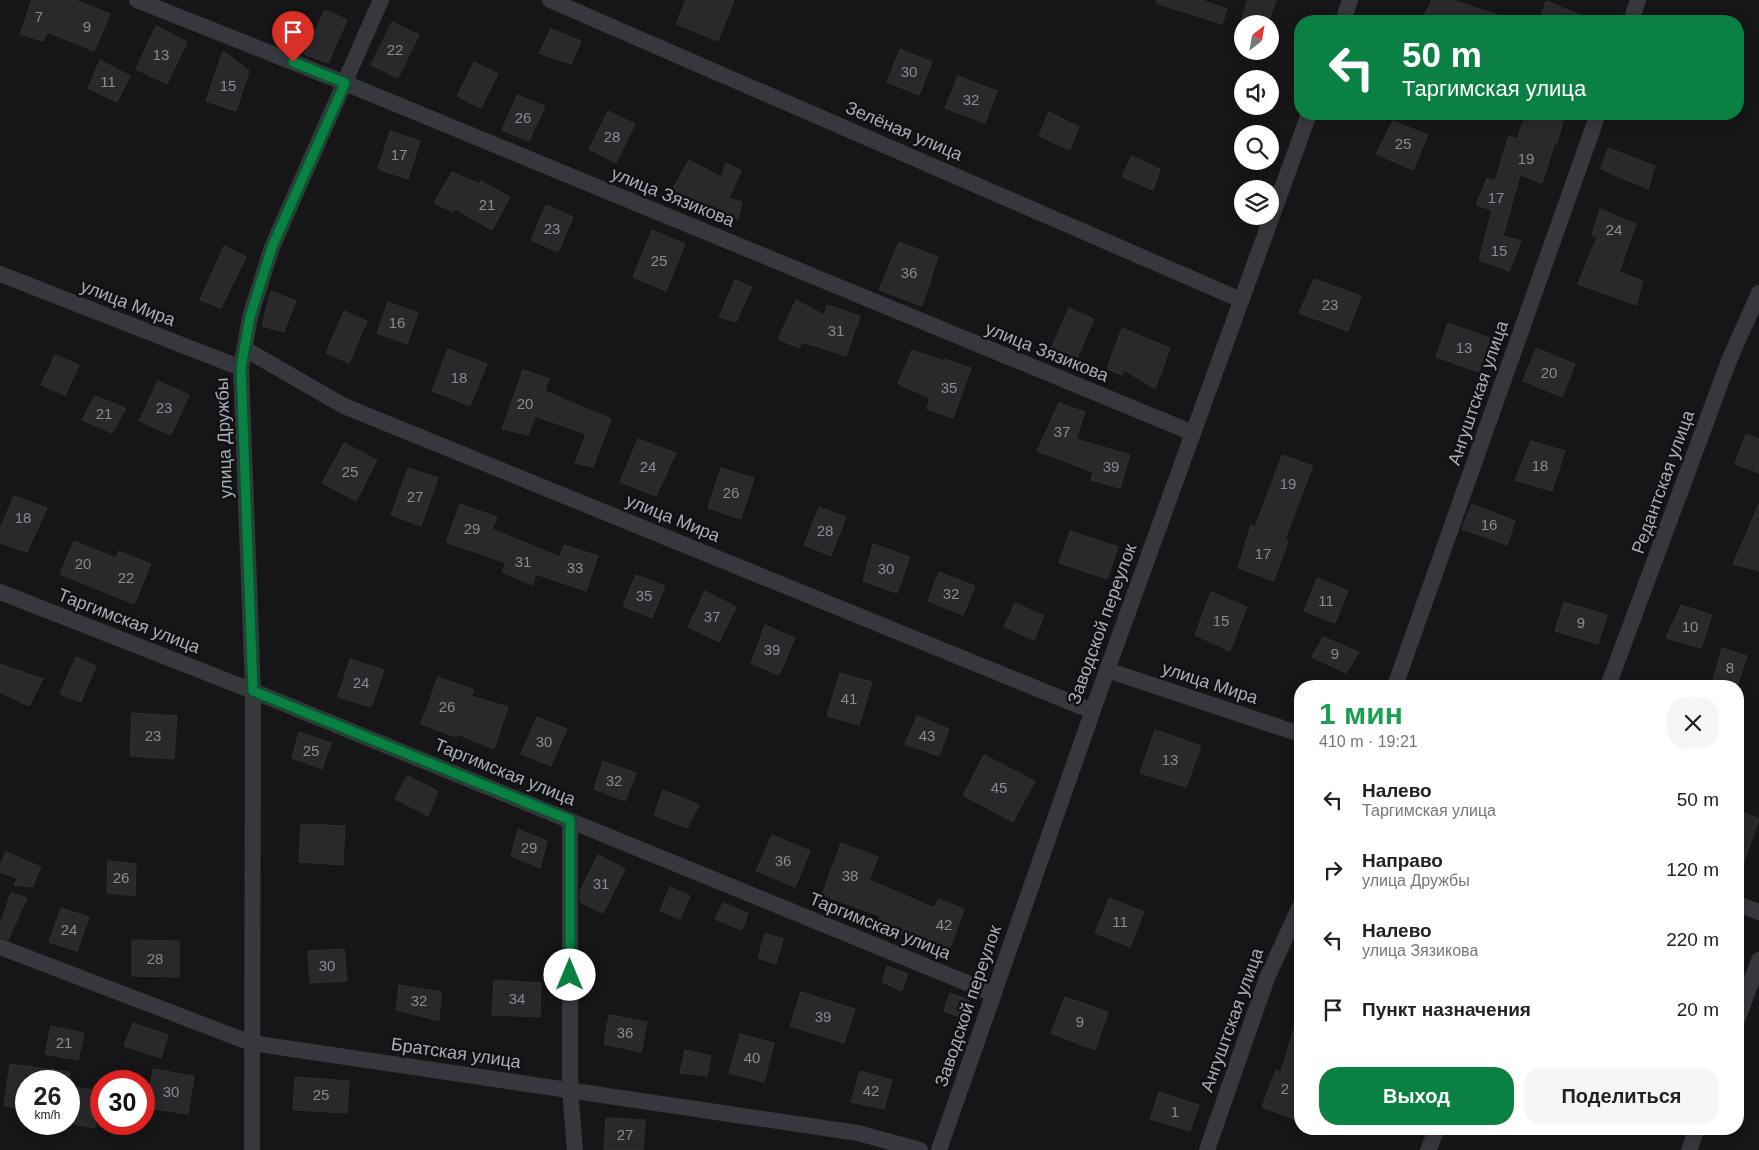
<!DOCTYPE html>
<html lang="ru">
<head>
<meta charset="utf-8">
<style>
  :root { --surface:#fff; --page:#f6f6f6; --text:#222; --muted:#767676; --accent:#0b8043 }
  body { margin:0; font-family:Helvetica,sans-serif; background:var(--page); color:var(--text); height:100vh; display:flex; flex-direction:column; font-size:19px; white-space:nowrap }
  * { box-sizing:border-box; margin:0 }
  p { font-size:16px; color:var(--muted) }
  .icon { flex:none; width:28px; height:28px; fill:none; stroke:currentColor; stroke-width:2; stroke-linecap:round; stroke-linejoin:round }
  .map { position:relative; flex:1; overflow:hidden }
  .side { position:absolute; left:1294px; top:680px; width:450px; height:455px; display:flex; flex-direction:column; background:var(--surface); border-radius:20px; box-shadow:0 2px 12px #0003 }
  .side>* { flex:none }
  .hud { position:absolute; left:1294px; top:15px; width:450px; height:105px; border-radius:20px; box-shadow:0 2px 12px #0003; background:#0b8043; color:#fff; overflow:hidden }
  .needle { width:32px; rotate:31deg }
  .tools { position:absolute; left:1234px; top:15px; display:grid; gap:10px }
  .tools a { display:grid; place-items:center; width:45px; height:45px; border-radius:50%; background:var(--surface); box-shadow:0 2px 12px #0003; font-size:25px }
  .speed { position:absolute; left:15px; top:1070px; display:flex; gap:10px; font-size:25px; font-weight:700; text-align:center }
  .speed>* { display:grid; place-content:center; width:65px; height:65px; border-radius:50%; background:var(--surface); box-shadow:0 2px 12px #0003; line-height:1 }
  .speed small { font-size:12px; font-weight:400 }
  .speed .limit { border:8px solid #d22; background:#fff; color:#111 }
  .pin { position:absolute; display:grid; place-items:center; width:42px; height:42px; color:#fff; margin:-51px -21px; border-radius:50% 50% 50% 0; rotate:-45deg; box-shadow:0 0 5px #0007 }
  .pin .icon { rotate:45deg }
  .me { position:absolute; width:55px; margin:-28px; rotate:0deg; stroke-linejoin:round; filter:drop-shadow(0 0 4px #0008) }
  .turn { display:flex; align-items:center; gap:18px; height:105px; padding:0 25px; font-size:22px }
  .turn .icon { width:65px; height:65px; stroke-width:2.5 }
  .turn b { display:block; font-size:35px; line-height:42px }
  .round { display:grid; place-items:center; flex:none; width:52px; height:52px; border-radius:20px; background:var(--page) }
  .headline { display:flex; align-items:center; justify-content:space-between; height:85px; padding:0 25px }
  h1 { font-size:30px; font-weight:700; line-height:38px; color:#1e9e55 }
  .action { display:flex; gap:10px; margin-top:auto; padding:10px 25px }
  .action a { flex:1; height:58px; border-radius:20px; background:var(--accent); color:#fff; font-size:20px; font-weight:700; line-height:58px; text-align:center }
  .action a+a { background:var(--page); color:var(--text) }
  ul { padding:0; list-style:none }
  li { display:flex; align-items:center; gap:15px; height:70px; padding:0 25px }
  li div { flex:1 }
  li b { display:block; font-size:19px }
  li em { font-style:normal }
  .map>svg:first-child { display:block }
</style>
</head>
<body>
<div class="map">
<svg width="1759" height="1150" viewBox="0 0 1759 1150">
  <rect width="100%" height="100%" fill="#161618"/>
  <g fill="#29292c" stroke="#303034">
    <path d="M32,0h43l35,14 -16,37 -47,-19 -4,9 -23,-7z"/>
    <path d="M686,0h48l-16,41 -42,-17z"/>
    <path d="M1157,0h44l26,9 -5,15 -66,-21z"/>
    <path d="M1248,0h28l-8,24h-28z"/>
    <path d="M1432,0h20l55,18 -1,3h-85z"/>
    <path d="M1546,1l49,20h-56z"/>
    <path d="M325,10l22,10 -19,43 -24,-9z"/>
    <path d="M392,22l27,13 -21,43 -27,-13z"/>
    <path d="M156,26l31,16 -20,42 -31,-15z"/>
    <path d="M551,29l30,12 -10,23 -32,-11z"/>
    <path d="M900,49l32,13 -13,33 -32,-13z"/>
    <path d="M223,51l26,20 -13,40 -30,-10z"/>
    <path d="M100,60l30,16 -13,26 -29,-14z"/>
    <path d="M474,62l24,12 -17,34 -24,-12z"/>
    <path d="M958,76l39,15 -12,32 -40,-15z"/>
    <path d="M517,95l28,11 -16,35 -27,-11z"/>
    <path d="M608,111l27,13 -19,39 -27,-14z"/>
    <path d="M1049,112l30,15 -9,23 -31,-14z"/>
    <path d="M1526,114h29l9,4 -7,25 -2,-1 -13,41 -22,-8 -17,61 18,5 -12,30 -30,-11 13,-50 -16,-5 11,-27 8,3 14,-45 8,3z"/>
    <path d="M1393,121l35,14 -15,35 -37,-16z"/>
    <path d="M390,131l30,10 -12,38 -30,-10z"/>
    <path d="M1608,148l47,18 -7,23 -47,-20z"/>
    <path d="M1131,156l29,13 -7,21 -31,-13z"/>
    <path d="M689,160l32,17 5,-14 15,8 -12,27 13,4 -4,17 -38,-18 -3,5 -26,-14z"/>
    <path d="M452,172l28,12 1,-3 29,16 -18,33 -37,-21 -2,3 -19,-9z"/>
    <path d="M546,205l27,12 -15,35 -27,-12z"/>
    <path d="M1600,209l36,15 -17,48 24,9 -7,24 -58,-21 19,-47 -5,-2z"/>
    <path d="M652,230l33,14 -19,47 -33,-14z"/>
    <path d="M899,242l39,15 -16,49 -43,-16z"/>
    <path d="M224,246l22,11 -25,51 -21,-8z"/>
    <path d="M1314,279l47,17 -13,35 -49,-18z"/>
    <path d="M735,280l17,7 -16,35 -17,-5z"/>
    <path d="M271,291l25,10 -12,31 -22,-6z"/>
    <path d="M796,300l28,15 3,-10 33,11 -14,40 -44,-14 -3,6 -21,-9z"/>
    <path d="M388,302l30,11 -11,31 -30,-11z"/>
    <path d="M1069,308l25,11 -18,41 -25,-11z"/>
    <path d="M344,311l23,10 -18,42 -23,-10z"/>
    <path d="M1448,323l44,16 -13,33 -43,-15z"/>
    <path d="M1122,328l48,20 -15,41 -31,-19 -2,5 -15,-6z"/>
    <path d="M1536,348l39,16 -13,33 -39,-16z"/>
    <path d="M448,349l39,15 -17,42 -38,-15z"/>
    <path d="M912,350l31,11 1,-2 27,9 -18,50 -26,-9 3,-11 -32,-14z"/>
    <path d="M55,355l24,10 -14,30 -24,-10z"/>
    <path d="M523,370l26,9 -4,12 66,28 -18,48 -18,-4 11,-29 -51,-18 -7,19 -26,-6z"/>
    <path d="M158,381l31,14 -18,40 -32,-14z"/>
    <path d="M95,396l31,12 -14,25 -30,-13z"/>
    <path d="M1059,403l26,9 -9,27 54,16 -10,33 -29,-8 2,-8 -56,-21z"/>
    <path d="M1746,434l13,5v34l-24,-9z"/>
    <path d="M638,439l38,14 -20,43 -36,-14z"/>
    <path d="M1531,441l34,10 -13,40 -37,-11z"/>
    <path d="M344,443l33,17 -21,41 -34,-18z"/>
    <path d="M1282,455l31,11 -28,73 3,2 -14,40 -36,-13 13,-43 4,2z"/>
    <path d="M408,468l30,10 -17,48 -30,-11z"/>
    <path d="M721,468l33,10 -13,41 -33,-11z"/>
    <path d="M14,496l33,12 -20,44 -27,-9v-14z"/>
    <path d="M460,504l37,13 -5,12 68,28 4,-12 34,11 -12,35 -50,-17 -4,11 -30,-13 4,-9 -60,-21z"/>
    <path d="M1472,504l43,17 -8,24 -45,-16z"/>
    <path d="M1759,504v67l-26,-7z"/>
    <path d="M819,507l27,10 -15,39 -27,-11z"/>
    <path d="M1070,531l48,16 -11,32 -48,-16z"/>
    <path d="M74,541l42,17 3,-7 32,13 -17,40 -74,-30z"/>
    <path d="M873,544l37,13 -13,36 -34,-12z"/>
    <path d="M939,572l36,14 -12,29 -35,-14z"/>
    <path d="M636,575l29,11 -13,32 -29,-12z"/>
    <path d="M1317,578l31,13 -13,32 -31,-12z"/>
    <path d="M705,591l31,16 -17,35 -31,-15z"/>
    <path d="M1211,592l36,15 -17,44 -35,-16z"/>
    <path d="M1564,602l43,13 -9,29 -43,-13z"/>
    <path d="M1015,603l29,13 -10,24 -30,-13z"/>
    <path d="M1681,605l31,10 -11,33 -35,-10z"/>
    <path d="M765,625l30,13 -16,37 -28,-12z"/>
    <path d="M1323,637l36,15 -13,21 -34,-16z"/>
    <path d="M1722,648l25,8 -10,30 -24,-5z"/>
    <path d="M76,657l20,9 -15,36 -21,-8z"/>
    <path d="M350,659l34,11 -13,37 -33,-10z"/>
    <path d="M0,664l43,15 -14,27 -29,-14z"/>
    <path d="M840,673l32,9 -13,43 -32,-9z"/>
    <path d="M438,677l36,13 -3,6 37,11 -14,42 -37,-15 -1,3 -35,-13z"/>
    <path d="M132,713l45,3 -3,43 -44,-3z"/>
    <path d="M917,716l32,13 -10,27 -34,-12z"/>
    <path d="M537,717l30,12 -16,37 -30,-12z"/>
    <path d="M1155,730l46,16 -15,41 -46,-14z"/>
    <path d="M299,732l32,11 -9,26 -30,-11z"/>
    <path d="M984,755l51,26 -22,41 -50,-27z"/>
    <path d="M603,761l33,12 -11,28 -31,-12z"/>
    <path d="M407,776l31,15 -10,25 -33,-17z"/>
    <path d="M663,790l36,15 -12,23 -33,-13z"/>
    <path d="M1738,810l21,9 -19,54h-2z"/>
    <path d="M301,824l44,2 -2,39 -44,-3z"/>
    <path d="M518,829l29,12 -7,27 -29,-12z"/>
    <path d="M772,835l38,16 -15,36 -39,-16z"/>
    <path d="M841,843l37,14 -9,23 66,28 3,-9 26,10 -15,42 -45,-16 -27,-12 3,-7 -58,-21z"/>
    <path d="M6,852l35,15 -9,20 -18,-2 3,-7 -17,-6v-7z"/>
    <path d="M598,855l27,14 -22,44 -23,-11v-11z"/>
    <path d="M108,861l28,3 -1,32 -28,-3z"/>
    <path d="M670,887l20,9 -10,23 -20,-8z"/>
    <path d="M11,893l16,5 -19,42 -8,-3v-13z"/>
    <path d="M1109,898l35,14 -14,35 -35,-14z"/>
    <path d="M723,903l25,10 -6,17 -27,-11z"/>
    <path d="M61,908l28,9 -12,34 -28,-9z"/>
    <path d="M765,933l18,6 -7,25 -18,-6z"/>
    <path d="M132,940l47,1v36l-47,-1z"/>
    <path d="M344,949l3,32 -37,2 -2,-32z"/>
    <path d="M887,966l21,8 -6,17 -20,-9z"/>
    <path d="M494,980l47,3 -1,34 -48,-2z"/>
    <path d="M399,985l42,7 -2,29 -43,-11z"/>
    <path d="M801,992l54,17 -11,34 -54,-17z"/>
    <path d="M950,993l20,8 -6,17 -20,-7z"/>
    <path d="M1065,997l43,15 -13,38 -44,-17z"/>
    <path d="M609,1015l38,7 -6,30 -37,-8z"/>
    <path d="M1296,1021l4,1v77l-7,20 -31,-12 14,-37 5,2z"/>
    <path d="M133,1023l35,12 -7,23 -37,-12z"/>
    <path d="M51,1026l33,7 -6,27 -33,-6z"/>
    <path d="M740,1034l34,9 -10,39 -35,-9z"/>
    <path d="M685,1050l26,6 -4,20 -27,-3z"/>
    <path d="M10,1064l60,8 -1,9h-43v28l-22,-3z"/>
    <path d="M153,1069l41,7 -6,38 -41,-6z"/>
    <path d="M860,1071l32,9 -8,29 -33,-7z"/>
    <path d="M295,1077l54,4 -2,32 -54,-3z"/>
    <path d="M75,1087l26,4 -6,37 -25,-5z"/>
    <path d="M1159,1092l40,13 -9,26 -40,-12z"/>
    <path d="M606,1118l39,2 -2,30h-39z"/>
  </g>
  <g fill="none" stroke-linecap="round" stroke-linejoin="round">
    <g stroke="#37383d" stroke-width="16">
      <path d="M137,0l208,83 848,350"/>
      <path d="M550,0l691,300"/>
      <path d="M1343,21l7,-21"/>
      <path d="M1631,21l7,-21"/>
      <path d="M0,274l241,94"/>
      <path d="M245,349l99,57 748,305"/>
      <path d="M0,592l253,99 741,303"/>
      <path d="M1107,670l193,64"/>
      <path d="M1395,686l203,-572"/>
      <path d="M1608,686l122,-328 29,-65"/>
      <path d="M570,821v269l5,60"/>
      <path d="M1738,904l21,8"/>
      <path d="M0,947l251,96 607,90 62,17"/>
      <path d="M1738,1018l21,-58"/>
      <path d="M252,1150l1,-459 -12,-323 9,-51 22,-70 109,-247"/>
      <path d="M939,1150l168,-480 202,-556"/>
      <path d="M1207,1150l60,-172 33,-72"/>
      <path d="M1428,1150l9,-21"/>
      <path d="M1689,1150l8,-21"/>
    </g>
  </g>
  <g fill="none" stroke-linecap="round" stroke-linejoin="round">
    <g stroke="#07532c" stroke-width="12">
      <path id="route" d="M293,62l52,21 -73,164 -22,70 -9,51 12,323 317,129v155"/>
    </g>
    <use href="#route" stroke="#0b8043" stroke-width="9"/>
  </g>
  <g text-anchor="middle" stroke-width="5" stroke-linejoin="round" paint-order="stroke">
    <g font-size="15" fill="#888b94">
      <text x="39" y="22">7</text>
      <text x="87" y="32">9</text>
      <text x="395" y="55">22</text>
      <text x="161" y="60">13</text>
      <text x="909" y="77">30</text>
      <text x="108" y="87">11</text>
      <text x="228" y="91">15</text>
      <text x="971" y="105">32</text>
      <text x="523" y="123">26</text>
      <text x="612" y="142">28</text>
      <text x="1403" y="149">25</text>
      <text x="399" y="160">17</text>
      <text x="1526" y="164">19</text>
      <text x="1496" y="203">17</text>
      <text x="487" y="210">21</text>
      <text x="552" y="234">23</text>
      <text x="1614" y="235">24</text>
      <text x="1499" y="256">15</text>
      <text x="659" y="266">25</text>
      <text x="909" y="278">36</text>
      <text x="1330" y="310">23</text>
      <text x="397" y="328">16</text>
      <text x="836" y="336">31</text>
      <text x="1464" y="353">13</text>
      <text x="1549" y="378">20</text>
      <text x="459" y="383">18</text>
      <text x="949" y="393">35</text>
      <text x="525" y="409">20</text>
      <text x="164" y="413">23</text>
      <text x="104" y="419">21</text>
      <text x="1062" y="437">37</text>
      <text x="1540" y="471">18</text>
      <text x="648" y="472">24</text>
      <text x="1111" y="472">39</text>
      <text x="350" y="477">25</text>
      <text x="1288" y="489">19</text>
      <text x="731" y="498">26</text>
      <text x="415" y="502">27</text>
      <text x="23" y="523">18</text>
      <text x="1489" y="530">16</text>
      <text x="472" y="534">29</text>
      <text x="825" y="536">28</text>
      <text x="1263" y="559">17</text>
      <text x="523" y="567">31</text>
      <text x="83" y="569">20</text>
      <text x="575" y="573">33</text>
      <text x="886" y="574">30</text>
      <text x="126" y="583">22</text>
      <text x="951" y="599">32</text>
      <text x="644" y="601">35</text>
      <text x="1326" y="606">11</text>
      <text x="712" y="622">37</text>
      <text x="1221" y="626">15</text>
      <text x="1581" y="628">9</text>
      <text x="1690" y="632">10</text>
      <text x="772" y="655">39</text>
      <text x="1335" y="659">9</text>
      <text x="1730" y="673">8</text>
      <text x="361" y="688">24</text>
      <text x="849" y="704">41</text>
      <text x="447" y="712">26</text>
      <text x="153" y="741">23</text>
      <text x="927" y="741">43</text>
      <text x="544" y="747">30</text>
      <text x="311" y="756">25</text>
      <text x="1170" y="765">13</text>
      <text x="614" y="786">32</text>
      <text x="999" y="793">45</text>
      <text x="529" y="853">29</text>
      <text x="783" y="866">36</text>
      <text x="850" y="881">38</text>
      <text x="121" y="883">26</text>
      <text x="601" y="889">31</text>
      <text x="1120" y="927">11</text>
      <text x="944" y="930">42</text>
      <text x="69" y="935">24</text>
      <text x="155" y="964">28</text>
      <text x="327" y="971">30</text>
      <text x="517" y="1004">34</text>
      <text x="419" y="1006">32</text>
      <text x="823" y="1022">39</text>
      <text x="1080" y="1027">9</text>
      <text x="625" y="1038">36</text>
      <text x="64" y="1048">21</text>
      <text x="752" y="1063">40</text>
      <text x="1285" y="1094">2</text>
      <text x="871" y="1096">42</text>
      <text x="171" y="1097">30</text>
      <text x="321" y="1100">25</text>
      <text x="1175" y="1117">1</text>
      <text x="625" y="1140">27</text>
    </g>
    <g font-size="18" fill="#a8adb8" stroke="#111113">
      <text transform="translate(904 131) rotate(23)" y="6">Зелёная улица</text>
      <text transform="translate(673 197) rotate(22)" y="6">улица Зязикова</text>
      <text transform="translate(128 303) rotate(21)" y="6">улица Мира</text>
      <text transform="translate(1047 352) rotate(22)" y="6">улица Зязикова</text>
      <text transform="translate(1478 393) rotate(-71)" y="6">Ангуштская улица</text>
      <text transform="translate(224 438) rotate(-92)" y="6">улица Дружбы</text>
      <text transform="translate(1663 482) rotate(-70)" y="6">Редантская улица</text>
      <text transform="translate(673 518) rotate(22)" y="6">улица Мира</text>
      <text transform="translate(129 621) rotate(21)" y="6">Таргимская улица</text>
      <text transform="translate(1102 624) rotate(-70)" y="6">Заводской переулок</text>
      <text transform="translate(1210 683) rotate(18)" y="6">улица Мира</text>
      <text transform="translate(505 772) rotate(22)" y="6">Таргимская улица</text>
      <text transform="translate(880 926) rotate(22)" y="6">Таргимская улица</text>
      <text transform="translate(968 1006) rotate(-71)" y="6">Заводской переулок</text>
      <text transform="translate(1232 1020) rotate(-70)" y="6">Ангуштская улица</text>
      <text transform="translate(456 1053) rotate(8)" y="6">Братская улица</text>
    </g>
  </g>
</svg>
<div class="tools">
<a><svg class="needle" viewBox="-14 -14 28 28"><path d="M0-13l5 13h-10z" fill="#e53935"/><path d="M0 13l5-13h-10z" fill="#767676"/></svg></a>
<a><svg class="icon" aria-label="sound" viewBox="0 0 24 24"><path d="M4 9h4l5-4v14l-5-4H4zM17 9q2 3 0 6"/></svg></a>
<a><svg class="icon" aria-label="search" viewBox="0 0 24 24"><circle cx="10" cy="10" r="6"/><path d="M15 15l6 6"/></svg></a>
<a><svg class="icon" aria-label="layers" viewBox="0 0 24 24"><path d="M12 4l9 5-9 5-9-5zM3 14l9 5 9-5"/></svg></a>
</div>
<div class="speed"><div>26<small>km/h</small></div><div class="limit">30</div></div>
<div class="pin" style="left:293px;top:62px;background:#d93025"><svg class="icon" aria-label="arrive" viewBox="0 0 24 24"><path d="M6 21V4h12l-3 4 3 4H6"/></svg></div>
<svg class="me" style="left:570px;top:975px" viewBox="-20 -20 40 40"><circle r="19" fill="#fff"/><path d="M0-13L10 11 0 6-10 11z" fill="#0b8043"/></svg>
<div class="hud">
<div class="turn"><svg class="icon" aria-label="left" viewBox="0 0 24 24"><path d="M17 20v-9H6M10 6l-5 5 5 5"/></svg><div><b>50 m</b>Таргимская улица</div></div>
</div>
<section class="side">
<div class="headline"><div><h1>1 мин</h1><p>410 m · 19:21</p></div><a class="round"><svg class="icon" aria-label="close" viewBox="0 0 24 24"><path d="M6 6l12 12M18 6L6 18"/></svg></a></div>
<ul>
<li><svg class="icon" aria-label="left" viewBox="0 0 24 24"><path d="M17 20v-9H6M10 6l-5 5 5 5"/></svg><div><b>Налево</b><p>Таргимская улица</p></div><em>50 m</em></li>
<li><svg class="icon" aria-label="right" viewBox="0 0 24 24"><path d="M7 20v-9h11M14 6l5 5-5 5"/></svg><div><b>Направо</b><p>улица Дружбы</p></div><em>120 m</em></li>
<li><svg class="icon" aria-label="left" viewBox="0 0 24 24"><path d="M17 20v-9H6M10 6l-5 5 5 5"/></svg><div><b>Налево</b><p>улица Зязикова</p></div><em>220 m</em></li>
<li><svg class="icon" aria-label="arrive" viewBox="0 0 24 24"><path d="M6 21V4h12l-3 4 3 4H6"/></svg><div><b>Пункт назначения</b></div><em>20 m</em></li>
</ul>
<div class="action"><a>Выход</a><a>Поделиться</a></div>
</section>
</div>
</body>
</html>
